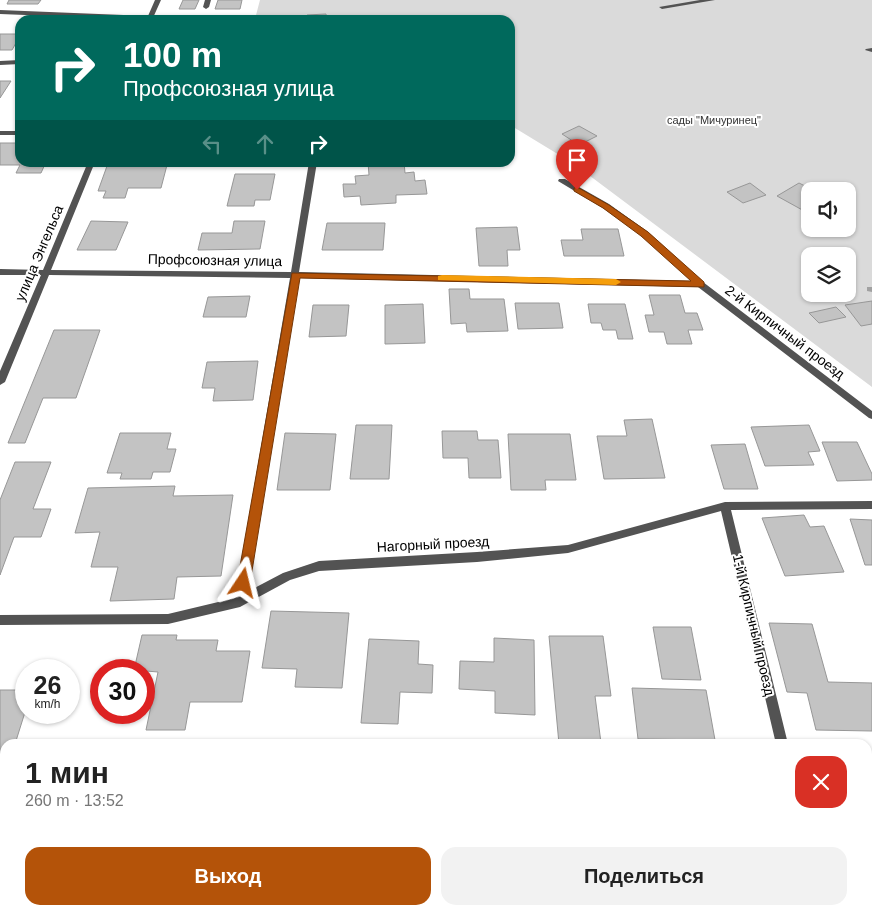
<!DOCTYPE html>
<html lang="ru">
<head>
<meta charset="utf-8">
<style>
  :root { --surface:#fff; --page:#f2f2f2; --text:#222; --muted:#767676; --accent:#b45309 }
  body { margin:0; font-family:Arial,sans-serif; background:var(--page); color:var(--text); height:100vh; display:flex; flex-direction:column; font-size:19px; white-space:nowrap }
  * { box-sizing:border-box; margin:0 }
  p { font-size:16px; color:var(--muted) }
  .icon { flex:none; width:28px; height:28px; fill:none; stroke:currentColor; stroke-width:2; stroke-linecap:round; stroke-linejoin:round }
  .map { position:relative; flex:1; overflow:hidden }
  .drawer { position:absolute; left:0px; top:739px; width:872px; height:176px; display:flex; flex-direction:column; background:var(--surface); border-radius:15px 15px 0 0; box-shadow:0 1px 4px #0004 }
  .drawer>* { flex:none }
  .banner { position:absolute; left:15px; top:15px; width:500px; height:152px; border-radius:15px; box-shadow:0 1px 4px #0004; background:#00695c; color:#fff; overflow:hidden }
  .fabs { position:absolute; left:801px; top:182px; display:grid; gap:10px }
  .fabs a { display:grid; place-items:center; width:55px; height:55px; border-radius:10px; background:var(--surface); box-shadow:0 1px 4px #0004; font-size:25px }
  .speed { position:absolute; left:15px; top:659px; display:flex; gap:10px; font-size:25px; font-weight:700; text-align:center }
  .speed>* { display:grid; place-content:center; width:65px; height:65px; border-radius:50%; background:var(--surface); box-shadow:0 1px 4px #0004; line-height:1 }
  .speed small { font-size:12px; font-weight:400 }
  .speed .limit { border:8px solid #d22; background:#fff; color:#111 }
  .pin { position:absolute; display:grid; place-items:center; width:42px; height:42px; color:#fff; margin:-51px -21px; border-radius:50% 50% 50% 0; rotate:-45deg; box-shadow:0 0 5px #0007 }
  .pin .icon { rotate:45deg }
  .me { position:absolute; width:55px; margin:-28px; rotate:10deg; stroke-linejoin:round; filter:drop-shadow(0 0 4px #0008) }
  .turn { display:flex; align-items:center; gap:18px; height:105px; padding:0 25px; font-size:22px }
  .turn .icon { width:65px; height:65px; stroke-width:2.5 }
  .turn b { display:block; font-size:35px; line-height:42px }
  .lanes { display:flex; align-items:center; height:48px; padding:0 25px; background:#0003; justify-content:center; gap:25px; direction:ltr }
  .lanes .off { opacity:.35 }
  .round { display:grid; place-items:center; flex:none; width:52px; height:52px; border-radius:15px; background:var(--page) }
  .overview { display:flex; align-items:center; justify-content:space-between; height:85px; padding:0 25px }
  h1 { font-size:30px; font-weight:800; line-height:38px }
  .button { display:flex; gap:10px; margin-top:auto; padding:10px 25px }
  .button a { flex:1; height:58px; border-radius:15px; background:var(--accent); color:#fff; font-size:20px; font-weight:800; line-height:58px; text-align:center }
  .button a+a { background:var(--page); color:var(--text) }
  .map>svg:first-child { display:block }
</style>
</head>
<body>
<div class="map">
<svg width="872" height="914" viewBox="0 0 872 914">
  <rect width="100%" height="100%" fill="#fff"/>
  <path fill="#dadada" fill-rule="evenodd" d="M260,0h612v387l-298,-223 -64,-39v-105h-233l-10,-5 -12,4zM810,191h38v38h-38zM810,256h38v38h-38z"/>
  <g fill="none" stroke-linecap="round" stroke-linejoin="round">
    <path fill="#a1a1a1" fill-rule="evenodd" d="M867,287h5v5l-5,-1z"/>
  </g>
  <g fill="#c3c3c3" stroke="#979797">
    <path d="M9,0h32l-3,4h-31z"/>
    <path d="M183,0h16l-4,9h-16z"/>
    <path d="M218,0h24l-2,9h-25z"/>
    <path d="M326,14l1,6h-20v-5z"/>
    <path d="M0,34h20v2l-8,14h-12z"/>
    <path d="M0,81h11l-11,17z"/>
    <path d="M579,126l18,10 -18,9 -17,-11z"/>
    <path d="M0,143h20v19h26l-5,11h-25l4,-8h-20z"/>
    <path d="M368,162h36l1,11 9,-1 1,9 10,-1 2,14 -31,1v8l-35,2 -1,-9 -16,1 -1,-13h13l-1,-8 14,-1z"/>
    <path d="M167,165l-6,23h-33l-3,10h-22l3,-7h-8l9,-25z"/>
    <path d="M235,174h40l-5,26h-15l-1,6h-27z"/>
    <path d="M750,183l16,12 -23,8 -16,-11z"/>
    <path d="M799,183l16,8h-5v19l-4,2 -29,-16z"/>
    <path d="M91,221l37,1 -12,28h-39z"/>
    <path d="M234,221h31l-5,28 -62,1 4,-17h30z"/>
    <path d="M327,223h58l-2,27h-61z"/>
    <path d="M517,227l3,23h-13l1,16h-29l-3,-38z"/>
    <path d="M581,229h37l6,27h-60l-3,-16h22z"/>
    <path d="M449,289h20l1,10h34l4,32 -41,1 -1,-9 -15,1z"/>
    <path d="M649,295h31l5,18h12l6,17h-15l4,14h-25l-3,-12h-15l-4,-17h9z"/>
    <path d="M250,296l-4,21h-43l5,-20z"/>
    <path d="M872,301v23l-11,2 -16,-21z"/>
    <path d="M515,303h44l4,25 -45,1z"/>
    <path d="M423,304l2,39 -40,1v-39z"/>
    <path d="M588,304h37l8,35h-15l-2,-9h-13l-2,-7h-10z"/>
    <path d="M313,305h36l-3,31 -37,1z"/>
    <path d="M836,307l10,10 -27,6 -10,-10z"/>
    <path d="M54,330h46l-24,68h-33l-18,45h-17z"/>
    <path d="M258,361l-5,39 -40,1 2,-13h-13l5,-26z"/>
    <path d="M652,419l13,59 -61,1 -7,-43h30l-3,-16z"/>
    <path d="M356,425h36l-3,54h-39z"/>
    <path d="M809,425l11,26 -12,1 6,13 -49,1 -14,-39z"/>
    <path d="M442,431h35l1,9h20l3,38h-32l-1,-20h-25z"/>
    <path d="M120,433h51l-4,16h9l-6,23h-17l-2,7h-31l2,-6h-15z"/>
    <path d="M285,433l51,1 -6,56h-53z"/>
    <path d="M508,434h62l6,46h-31l1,10h-35z"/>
    <path d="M822,442h35l15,32v6l-35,1z"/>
    <path d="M745,444l13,45h-34l-13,-44z"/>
    <path d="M15,462h36l-18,47h18l-10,28h-27l-14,38v-75z"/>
    <path d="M175,486l-2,10 60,-1 -12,81 -44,1 -3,22 -64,2 8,-34h-27l9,-35 -25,1 13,-45z"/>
    <path d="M804,515l6,12 14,-1 20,46 -59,4 -23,-58z"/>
    <path d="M850,519l22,1v45h-7z"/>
    <path d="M271,611l78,2 -7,75 -47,-1 2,-18 -35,-1z"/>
    <path d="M769,623l43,1 16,58 44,1v48l-56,-1 -9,-37 -20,-1z"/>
    <path d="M653,627h38l10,53 -39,-1z"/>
    <path d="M142,635h35l-1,5h42l-2,11h34l-8,51h-52l-5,28h-39l12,-58 -24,-2z"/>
    <path d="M549,636h54l8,60h-16l6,47 -42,1z"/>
    <path d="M494,638l40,2 1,75 -40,-2v-22l-36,-2 1,-28 34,1z"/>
    <path d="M369,639l50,2 -1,23 15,1 -1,28 -32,-1 -2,32 -37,-1z"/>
    <path d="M632,688l74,2 9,50 -77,-1z"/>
    <path d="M0,690h26v19l-11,35h-10l-1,35h-4z"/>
    <path d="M868,860h4v54h-26l-1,-4h23z"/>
    <path d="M116,910h60l-1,4h-60z"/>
    <path d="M632,910h52l1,4h-52z"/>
  </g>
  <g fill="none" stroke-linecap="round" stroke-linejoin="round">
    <g fill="#535353" fill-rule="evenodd">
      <path d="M205,0h6l-2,7 -3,2 -3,-2z"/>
      <path d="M700,0h15l-53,9 -3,-2z"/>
      <path d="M872,48v4l-7,-2 1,-1z"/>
    </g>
    <g fill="#535353" fill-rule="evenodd">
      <path d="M155,0h6l-9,20 -152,-6v-4l148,6z"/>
      <path d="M20,60v4l-20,1v-4z"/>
      <rect x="0" y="131" width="20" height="4"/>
      <path d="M88,162h7l-44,108 240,2 18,-110h8l-18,110 393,9 -50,-45 -39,-28 -45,-27 1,-2h6l44,25 39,28 55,50 169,129v8l-3,-1 -171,-131 -400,-9 -51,314 36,-19 36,-12 158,-9 91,-7 157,-43 147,-1v8l-141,1 57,234h-12l-55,-233 -153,42 -91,9 -158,9 -29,9 -50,27 -72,17 -168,1v-10l168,-1 67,-16 55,-320 -241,-3 -44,107 -5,3v-14l41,-96h-41v-6l43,1z"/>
      <path d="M814,910h14l1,4h-14z"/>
    </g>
  </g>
  <path fill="#b45309" stroke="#753606" d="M577,187l32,18 39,27 56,50v5l-404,-9 -50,305 -2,3 -5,2 -4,-2 -2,-3 55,-310 399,8 -50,-45 -38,-28 -29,-17v-3z"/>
  <path fill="#f59e0b" d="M442,275l174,4 5,3 -5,3 -178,-5v-4z"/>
  <g text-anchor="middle" stroke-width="4" stroke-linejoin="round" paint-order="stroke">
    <g font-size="11" fill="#313131" stroke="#fff">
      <text x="714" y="124">сады "Мичуринец"</text>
    </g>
    <g font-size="14" fill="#000" stroke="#fff">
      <text transform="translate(39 253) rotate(-67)" y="5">улица Энгельса</text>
      <text transform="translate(215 260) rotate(1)" y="5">Профсоюзная улица</text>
      <text transform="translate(785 332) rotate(37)" y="5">2-й Кирпичный проезд</text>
      <text transform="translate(433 544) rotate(-3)" y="5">Нагорный проезд</text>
      <text transform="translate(754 625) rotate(77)" y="5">1-й Кирпичный проезд</text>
    </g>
  </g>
</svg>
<div class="fabs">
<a><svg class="icon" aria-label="sound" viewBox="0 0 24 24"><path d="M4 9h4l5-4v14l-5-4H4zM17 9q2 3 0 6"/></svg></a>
<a><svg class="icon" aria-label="layers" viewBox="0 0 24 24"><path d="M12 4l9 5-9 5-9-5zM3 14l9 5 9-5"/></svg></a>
</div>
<div class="speed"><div>26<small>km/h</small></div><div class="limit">30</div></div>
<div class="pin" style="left:577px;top:190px;background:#d93025"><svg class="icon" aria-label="arrive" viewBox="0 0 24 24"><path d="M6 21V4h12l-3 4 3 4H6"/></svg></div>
<svg class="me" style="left:243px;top:583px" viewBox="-20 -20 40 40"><path d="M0-17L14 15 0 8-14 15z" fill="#b45309" stroke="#fff" stroke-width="4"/></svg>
<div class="banner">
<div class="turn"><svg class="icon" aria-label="right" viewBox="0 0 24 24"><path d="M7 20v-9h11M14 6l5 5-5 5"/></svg><div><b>100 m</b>Профсоюзная улица</div></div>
<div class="lanes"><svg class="icon off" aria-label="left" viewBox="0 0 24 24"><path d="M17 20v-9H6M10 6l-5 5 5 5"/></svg><svg class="icon off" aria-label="ahead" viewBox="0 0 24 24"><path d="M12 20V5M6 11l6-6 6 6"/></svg><svg class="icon" aria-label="right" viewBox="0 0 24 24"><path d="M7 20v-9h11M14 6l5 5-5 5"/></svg></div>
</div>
<section class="drawer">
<div class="overview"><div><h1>1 мин</h1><p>260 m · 13:52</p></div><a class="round" style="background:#d93025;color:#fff"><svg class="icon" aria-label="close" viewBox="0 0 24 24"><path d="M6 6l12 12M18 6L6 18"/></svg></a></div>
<div class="button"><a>Выход</a><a>Поделиться</a></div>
</section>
</div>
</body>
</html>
